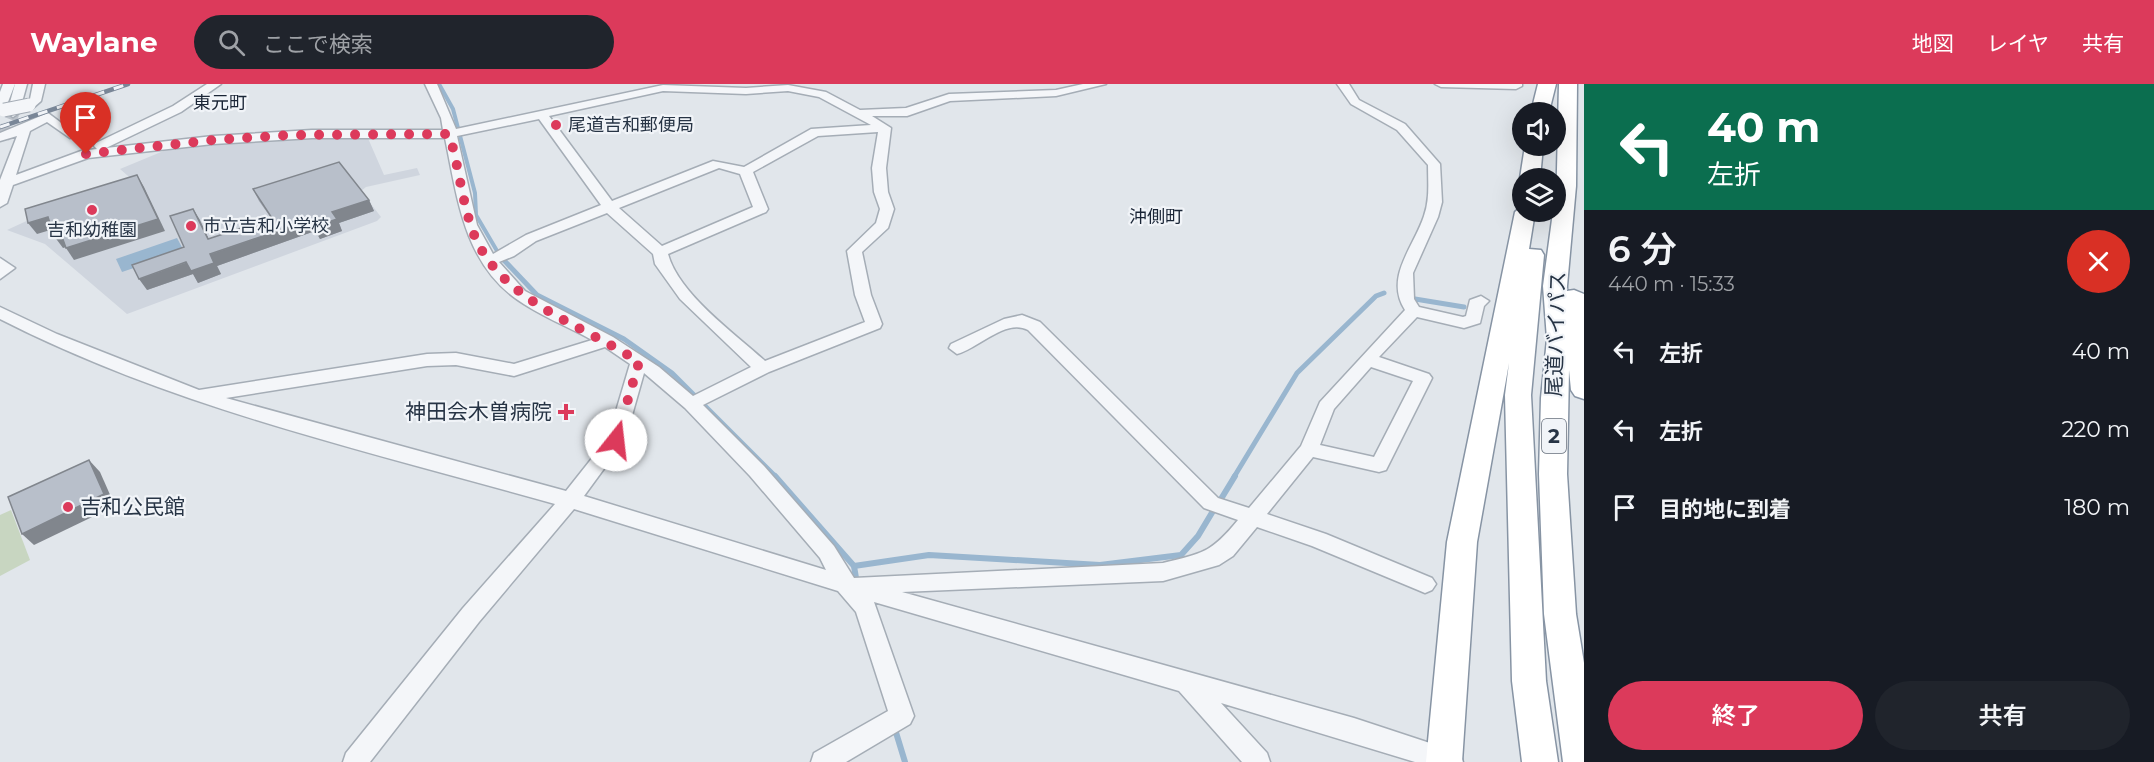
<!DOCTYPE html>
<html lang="ja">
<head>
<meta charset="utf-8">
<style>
  :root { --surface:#171b24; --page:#20242c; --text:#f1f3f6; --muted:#9ea1a6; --accent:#dc3a5b }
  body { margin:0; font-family:Montserrat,"Noto Sans JP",sans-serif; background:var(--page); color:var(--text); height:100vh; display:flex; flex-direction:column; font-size:22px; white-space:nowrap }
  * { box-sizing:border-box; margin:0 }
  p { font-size:20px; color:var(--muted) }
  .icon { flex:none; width:33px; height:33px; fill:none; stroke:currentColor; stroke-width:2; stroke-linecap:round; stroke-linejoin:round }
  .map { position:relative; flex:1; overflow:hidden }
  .panel { display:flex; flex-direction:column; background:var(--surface); width:570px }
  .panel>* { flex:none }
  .top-card { background:#0b6e4f; color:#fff; overflow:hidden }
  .tools { position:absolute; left:1512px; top:18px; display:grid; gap:12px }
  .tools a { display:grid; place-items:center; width:54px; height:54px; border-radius:50%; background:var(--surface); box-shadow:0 6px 24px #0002; font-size:30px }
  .pin { position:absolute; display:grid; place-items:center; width:51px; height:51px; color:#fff; margin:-62px -26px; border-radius:50% 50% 50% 0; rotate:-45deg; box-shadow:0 0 6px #0007 }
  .pin .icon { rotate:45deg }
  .me { position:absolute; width:66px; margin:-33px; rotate:16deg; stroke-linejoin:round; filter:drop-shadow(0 0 4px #0008) }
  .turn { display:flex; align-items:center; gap:21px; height:126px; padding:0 24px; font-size:27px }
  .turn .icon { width:78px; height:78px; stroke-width:2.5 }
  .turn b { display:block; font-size:42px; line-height:51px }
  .round { display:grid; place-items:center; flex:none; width:63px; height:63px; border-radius:32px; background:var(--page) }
  .summary { display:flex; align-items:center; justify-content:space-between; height:102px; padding:0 24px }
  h1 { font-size:36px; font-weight:600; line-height:45px }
  .cta { display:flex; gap:12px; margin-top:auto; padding:12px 24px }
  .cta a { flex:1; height:69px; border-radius:36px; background:var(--accent); color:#fff; font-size:24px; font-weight:600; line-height:69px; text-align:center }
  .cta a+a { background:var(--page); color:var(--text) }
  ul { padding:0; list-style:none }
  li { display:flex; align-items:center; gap:18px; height:78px; padding:0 24px }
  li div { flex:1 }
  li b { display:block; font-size:22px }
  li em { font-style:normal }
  header { display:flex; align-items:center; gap:36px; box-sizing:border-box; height:84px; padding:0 30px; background:var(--accent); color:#fff }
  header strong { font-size:28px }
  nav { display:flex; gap:33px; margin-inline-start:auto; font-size:21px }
  .search { width:420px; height:54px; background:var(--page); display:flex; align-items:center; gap:15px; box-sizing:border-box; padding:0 21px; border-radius:33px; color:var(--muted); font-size:22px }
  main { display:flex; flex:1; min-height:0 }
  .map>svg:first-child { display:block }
</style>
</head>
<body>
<header>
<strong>Waylane</strong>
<div class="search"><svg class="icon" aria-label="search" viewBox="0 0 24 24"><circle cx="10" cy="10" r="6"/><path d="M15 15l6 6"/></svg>ここで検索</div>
<nav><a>地図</a><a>レイヤ</a><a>共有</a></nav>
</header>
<main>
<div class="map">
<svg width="1584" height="678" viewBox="0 0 1584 678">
  <rect width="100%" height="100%" fill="#e1e6eb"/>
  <path fill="#cfd5de" d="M311,52h56l17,39 33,-7 3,7 -54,12 -5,4 20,26 -4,4 -250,93 -82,-70 -38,-14 26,-12 102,-36 -15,-13 58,-24z"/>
  <path fill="#c8d6c1" d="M11,426l19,50 -30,16v-61z"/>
  <path fill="#99b6cf" d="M177,154l7,13 -62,21 -6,-13z"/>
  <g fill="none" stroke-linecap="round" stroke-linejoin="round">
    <path stroke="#99b6cf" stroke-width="4" d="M439,0l14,25 22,84 1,22 24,41"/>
    <g stroke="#99b6cf" stroke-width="5">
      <path d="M499,171l38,40 87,44 48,34 104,104"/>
      <path d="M1415,215l49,8"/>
      <path d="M1234,393l63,-104 79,-77 8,-3"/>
    </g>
    <g stroke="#99b6cf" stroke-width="6">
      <path d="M775,392l79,90 3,18"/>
      <path d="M1221,415l14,-23"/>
      <path d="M854,482l75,-11 171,10 81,-10 17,-19 15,-25"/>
      <path d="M894,642l11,36"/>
    </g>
    <path stroke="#bcc2ca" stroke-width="13" stroke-dasharray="13 7" stroke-linecap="butt" d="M3,54l10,-25"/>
    <g stroke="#a5adb6" stroke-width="3">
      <g id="minor">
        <path d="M3,0h12l-9,23 -6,4v-19z"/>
        <path d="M15,0h12l-8,29 -6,4 -6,-4z"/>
        <path d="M33,0h12l-4,17 -8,7h-8l-2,-3 7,-6z"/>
        <path d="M207,0h14l-40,28 -75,36 107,-12 99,-6h131l-2,-12 -16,-34h12l19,45 207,-44 83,3 42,-3 38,7 34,18 46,-2 43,-14 107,-4 27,-6h23l-50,12 -106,5 -43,15h-35l19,12 -5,40 2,24 6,17 -6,19 -26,24 9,43 11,29 -2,4 -111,44 -66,33 61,61 70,80 20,32 309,-15c40,-10 48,-10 75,-43l-34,-12 -176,-178c-22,-12 -49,18 -71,24l-8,-6 2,-4 53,-25 18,-4 18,7 178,176 31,10 52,-62 19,-44 85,-92c-21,-33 9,-63 19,-94 6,-17 4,-34 4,-51l-31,-35 -46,-26 -14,-20h12l10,16 46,24 35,40 2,38 -4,15 -25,56 1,26 5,8 44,10 3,-1 4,-16 11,-4 8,5 -5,5 -4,17 -16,5 -47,-11 -38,40 50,17 3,4 -46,92 -7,2 -66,-15 -46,57 59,20 106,44 4,6 -4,6 -7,3 -7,-3 -106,-44 -55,-19 -24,29 -14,9 -56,16 -261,11 452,126 97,32 9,3 3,9h-48l-194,-59 46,50 3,9h-28l-63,-71 -305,-89 40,114 -4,8 -64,38h-35l3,-9 74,-42 -32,-99 -18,-21 -264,-82 -95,113 -109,140h-27l3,-9 117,-145 92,-104c-187,-53 -381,-96 -555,-185v-12l57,27 142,56 228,-36 29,-1 58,11 78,-24c-25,-14 -54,-25 -77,-42 -52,-38 -58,-103 -70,-160h-133l-99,6 -125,14 -75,27 -6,18 -7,4v-27l17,-44 -17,5v-8l48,-20 28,21 -6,4 -23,-16 -17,9 -14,44 65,-24 16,-2 -3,-3 2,-3 77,-37zM663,7l83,3 42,-3 31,6 52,28 -60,4 -67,38 -31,-6 -101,40 -63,-85zM539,35l62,86 -75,30 -33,19 -16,-29 -20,-89zM878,48l-6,36 2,24 6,17 -4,14 -29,28 8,44 10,27 -100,39c-30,-27 -87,-68 -97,-107l98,-42 2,-3 -15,-37 65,-36zM719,84l21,6 13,33 -91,39 -43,-38zM607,129l46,41 2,10 25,35 71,68 -58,29 -34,-29 -46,-30 -88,-46 -26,-29 15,-6 22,-15zM605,263l25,17 -22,74 -42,53 -340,-93 201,-32 29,-1 58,11zM1371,283l42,14 -39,76 -54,-12 14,-36zM644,289l41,35 65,68 70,82 6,12 -242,-74 41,-56z"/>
        <path d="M1435,0h87v2l-6,3 -75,-2z"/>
        <path d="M0,174l15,10 -15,11z"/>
      </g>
    </g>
    <g stroke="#8794a4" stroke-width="3">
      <g id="highway">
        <path d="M1538,0h18l-7,28h-18z"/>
        <path d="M1559,0h18l-1,102 -9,100v5l7,-1 10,4v105l-9,-3 -4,-6 -2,-20 -2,104 9,140 8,49v99h-21l-19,-148 -5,-140 2,-76 6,-59 -4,-53 10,-74h3z"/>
        <path d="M1525,62h18l-3,32h-18v4l-2,-4z"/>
        <path d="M1522,122v6h13l-6,37 12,1 3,5 -13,140 15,286 12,81h-36l-10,-81 -7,-286 4,-32 -32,179 -15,220h-36l21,-220 68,-330z"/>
      </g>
    </g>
    <use href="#minor" fill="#f4f6f9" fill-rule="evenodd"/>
    <use href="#highway" fill="#fff" fill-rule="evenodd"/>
    <g stroke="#798697" stroke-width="4.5">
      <path id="rail" d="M0,43l128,-43"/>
    </g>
    <use href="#rail" stroke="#f1f4f8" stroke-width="3" stroke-dasharray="10" stroke-linecap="butt"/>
    <g stroke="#a5adb6" stroke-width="15" stroke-linecap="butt">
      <path id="minor-bridge" d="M4,26l25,-5"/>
    </g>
    <use href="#minor-bridge" stroke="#f4f6f9" stroke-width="13"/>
  </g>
  <path fill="#9ea4ae" d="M253,105l116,11 5,11 -35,12 3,8 -22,8 -5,-8 -98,35 4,8 -23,9 -5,-9 -46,16 37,-43 9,-38 16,30 62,-21 -12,-17z"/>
  <g fill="#81868d">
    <path d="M137,91l7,12 21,44 -91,29 -8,-12z"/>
    <path d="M369,116l5,11 -35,12 3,8 -22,8 -6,-12 18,-15z"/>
    <path d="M193,125l7,11 14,31z"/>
    <path d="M48,133l9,11 -20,6 -9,-11z"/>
    <path d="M310,136l5,11 -98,35 4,8 -23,9 -5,-9 -46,16 -8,-11z"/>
    <path d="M61,150l9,12 -7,2 -9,-12z"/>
    <path d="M89,376l11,12 15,34 -81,39 -12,-11z"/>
  </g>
  <g fill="#b8bfca" stroke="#81868d" stroke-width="1.5">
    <path d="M339,78l30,38 -37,12 5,7 -23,8 -4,-7 -100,34 4,9 -23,8 -5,-9 -47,17 -7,-14 52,-18 -14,-31 23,-7 15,30 64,-21 -19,-29z"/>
    <path d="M137,91l21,44 -92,29 -5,-14 -7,2 -6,-19 -20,6 -3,-14z"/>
    <path d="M89,376l15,34 -82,40 -14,-37z"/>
  </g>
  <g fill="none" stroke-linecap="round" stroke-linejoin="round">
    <path stroke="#dc3a5b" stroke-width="10" stroke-dasharray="0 18" d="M86,70l127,-14 79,-5 157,-1c9,29 12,60 21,89 22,76 110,100 169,139l-23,78"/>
  </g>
  <g fill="#dc3a5b" stroke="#f1f4f8" stroke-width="2">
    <circle cx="556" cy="41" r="6"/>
    <circle cx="92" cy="126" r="6"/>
    <circle cx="191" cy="142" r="6"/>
    <path d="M563 319h6v6h6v6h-6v6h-6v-6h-6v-6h6z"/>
    <circle cx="68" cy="423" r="6"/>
  </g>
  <g text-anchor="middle" stroke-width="4.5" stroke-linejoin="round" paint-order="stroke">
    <g font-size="18" fill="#1a2536" stroke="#f1f4f8">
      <text x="220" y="25">東元町</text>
      <text x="1156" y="139">沖側町</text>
    </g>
    <g font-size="18" fill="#273445" stroke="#f1f4f8" text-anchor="start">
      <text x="568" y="47">尾道吉和郵便局</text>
      <text x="203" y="148">市立吉和小学校</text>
      <text x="92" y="152" text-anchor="middle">吉和幼稚園</text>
    </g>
    <rect fill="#f1f4f8" stroke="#646e7b" stroke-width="1.5" x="1542" y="335" width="24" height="34" rx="4.5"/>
    <g font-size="20" font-weight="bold" fill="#273445">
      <text x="1554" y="359">2</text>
    </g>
    <g font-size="21" fill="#273445" stroke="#f1f4f8">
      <text transform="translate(1556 250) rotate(-88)" y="7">尾道バイパス</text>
    </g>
    <g font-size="21" fill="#273445" stroke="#f1f4f8" text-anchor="end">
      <text x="552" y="335">神田会木曽病院</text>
      <text x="80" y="430" text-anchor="start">吉和公民館</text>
    </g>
  </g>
</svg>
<div class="tools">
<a><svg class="icon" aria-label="sound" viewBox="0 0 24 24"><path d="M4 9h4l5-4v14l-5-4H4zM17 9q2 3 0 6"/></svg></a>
<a><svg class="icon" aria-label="layers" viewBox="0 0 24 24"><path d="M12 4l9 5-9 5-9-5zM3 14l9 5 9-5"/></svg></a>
</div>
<div class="pin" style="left:86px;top:70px;background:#d93025"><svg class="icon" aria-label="arrive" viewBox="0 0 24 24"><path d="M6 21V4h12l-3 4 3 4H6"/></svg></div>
<svg class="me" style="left:616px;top:356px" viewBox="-20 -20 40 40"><circle r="19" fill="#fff"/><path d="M0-13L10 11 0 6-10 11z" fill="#dc3a5b"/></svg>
</div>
<section class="panel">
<div class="top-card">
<div class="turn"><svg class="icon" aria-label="left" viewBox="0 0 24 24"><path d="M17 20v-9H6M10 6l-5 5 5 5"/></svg><div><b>40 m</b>左折</div></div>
</div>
<div class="summary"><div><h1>6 分</h1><p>440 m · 15:33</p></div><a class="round" style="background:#d93025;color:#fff"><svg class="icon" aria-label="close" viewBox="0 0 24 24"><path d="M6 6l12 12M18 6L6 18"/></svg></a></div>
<ul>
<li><svg class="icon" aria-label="left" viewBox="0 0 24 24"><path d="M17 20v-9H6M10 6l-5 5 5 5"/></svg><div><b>左折</b></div><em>40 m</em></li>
<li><svg class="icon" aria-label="left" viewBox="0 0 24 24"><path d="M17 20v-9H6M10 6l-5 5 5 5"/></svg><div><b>左折</b></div><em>220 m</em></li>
<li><svg class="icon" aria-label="arrive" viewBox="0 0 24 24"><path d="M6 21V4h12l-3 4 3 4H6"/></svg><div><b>目的地に到着</b></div><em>180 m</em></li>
</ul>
<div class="cta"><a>終了</a><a>共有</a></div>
</section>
</main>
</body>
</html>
